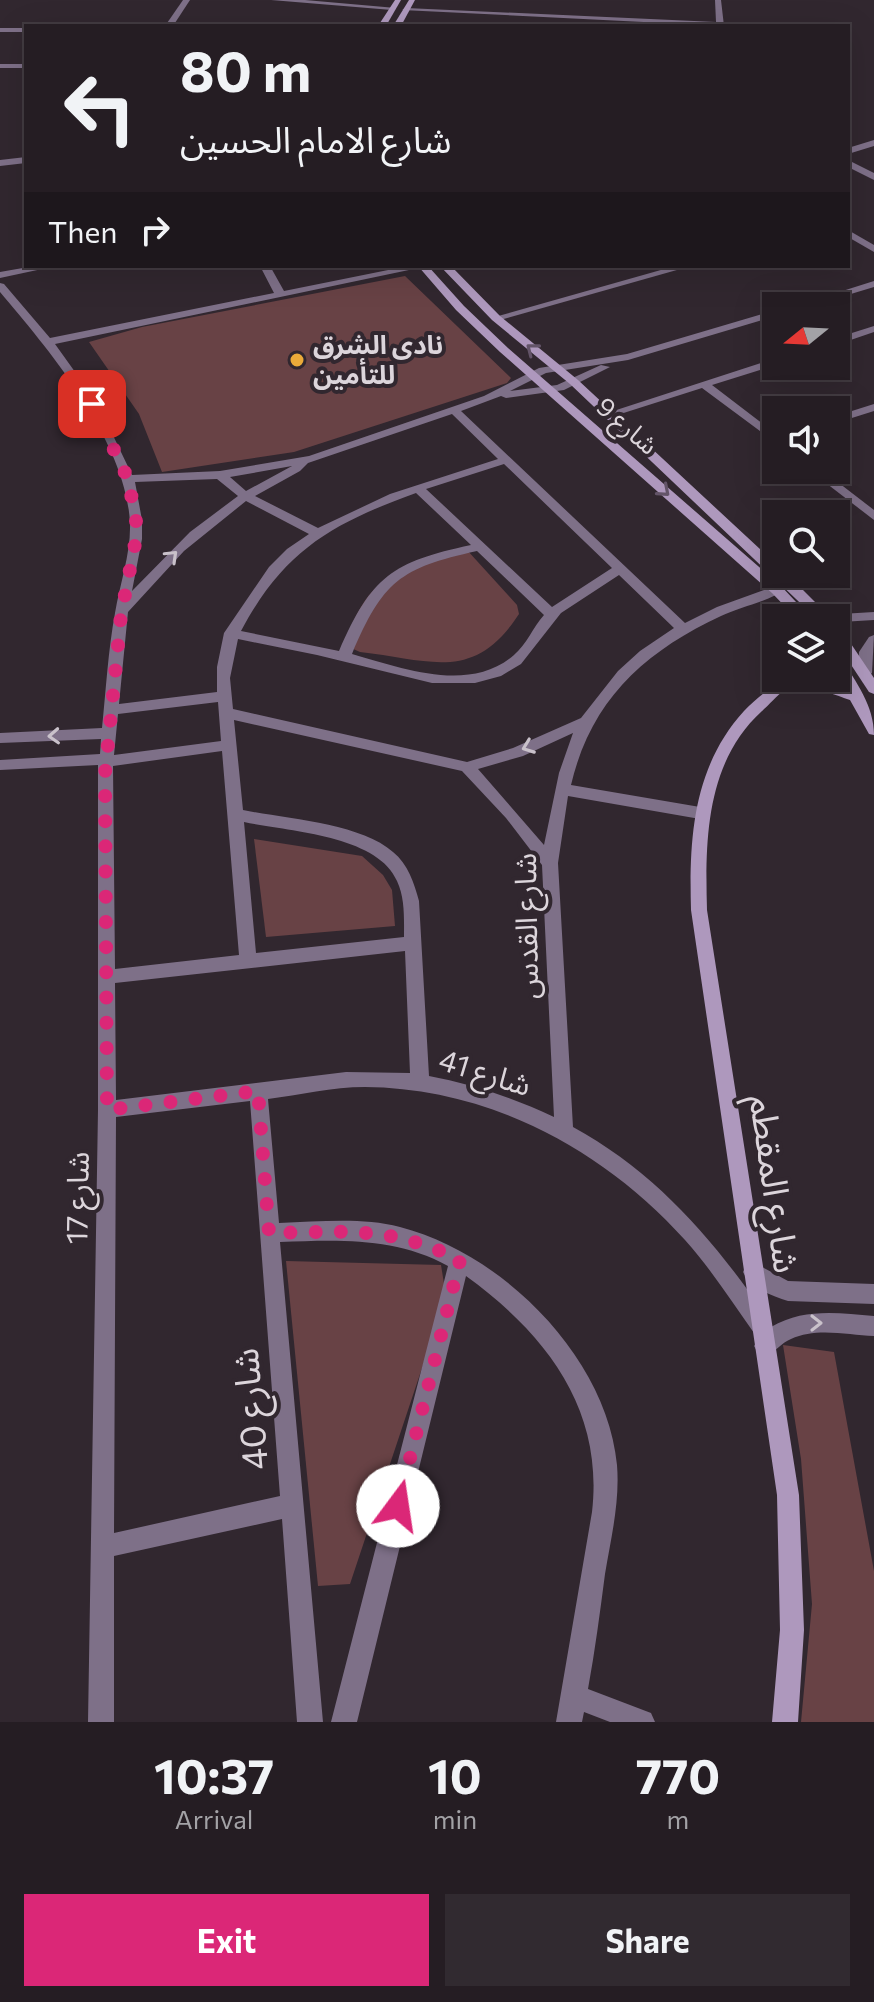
<!DOCTYPE html>
<html lang="en">
<head>
<meta charset="utf-8">
<style>
  :root { --surface:#251d23; --page:#312a30; --text:#f1f3f6; --muted:#a3a2a6; --line:#423b41; --accent:#db2777 }
  body { margin:0; font-family:Commissioner,"Noto Sans Arabic",sans-serif; background:var(--page); color:var(--text); height:100vh; display:flex; flex-direction:column; font-size:30px; white-space:nowrap }
  * { box-sizing:border-box; margin:0 }
  p { font-size:26px; color:var(--muted) }
  .icon { flex:none; width:44px; height:44px; fill:none; stroke:currentColor; stroke-width:2; stroke-linecap:round; stroke-linejoin:round }
  .map { position:relative; height:1722px; overflow:hidden }
  .panel { display:flex; flex-direction:column; background:var(--surface); flex:1 }
  .panel>* { flex:none }
  .guide { position:absolute; left:24px; top:24px; width:826px; height:244px; border-radius:0px; box-shadow:0 8px 32px #0002,0 0 0 2px var(--line); background:#251d23; color:var(--text); overflow:hidden }
  .needle { width:52px; rotate:252deg }
  .tools { position:absolute; left:762px; top:292px; display:grid; gap:16px }
  .tools a { display:grid; place-items:center; width:88px; height:88px; border-radius:0px; background:var(--surface); box-shadow:0 8px 32px #0002,0 0 0 2px var(--line); font-size:40px }
  .pin { position:absolute; display:grid; place-items:center; width:68px; height:68px; color:#fff; margin:-34px; border-radius:16px; box-shadow:0 4px 12px #0006 }
  .me { position:absolute; width:88px; margin:-44px; rotate:14deg; stroke-linejoin:round; filter:drop-shadow(0 0 6px #0008) }
  .turn { display:flex; align-items:center; gap:28px; height:168px; padding:0 24px; font-size:36px }
  .turn .icon { width:104px; height:104px; stroke-width:2.5 }
  .turn b { display:block; font-size:56px; line-height:68px }
  .then { display:flex; align-items:center; height:76px; padding:0 24px; background:#0003; gap:16px; font-size:30px }
  .eta { display:flex; justify-content:space-evenly; align-items:center; height:136px; text-align:center }
  .eta b { font-size:48px; font-weight:700; line-height:56px }
  .action { display:flex; gap:16px; margin-top:auto; padding:16px 24px }
  .action a { flex:1; height:92px; border-radius:0px; background:var(--accent); color:#fff; font-size:32px; font-weight:700; line-height:92px; text-align:center }
  .action a+a { background:var(--page); color:var(--text) }
  .map>svg:first-child { display:block }
</style>
</head>
<body>
<div class="map">
<svg width="874" height="1722" viewBox="0 0 874 1722">
  <rect width="100%" height="100%" fill="#31272f"/>
  <g fill="#684245">
    <path d="M405,276l106,102 -4,5 -213,69 -132,20 -23,-58 -50,-72 53,-15z"/>
    <path d="M467,550l50,55 2,9c-45,69 -88,46 -159,38l-9,-4 -4,-8c22,-70 57,-70 120,-90z"/>
    <path d="M254,839l108,17 21,19 9,15 3,36 -129,11z"/>
    <path d="M286,1261l155,4 5,31 -96,288 -32,2z"/>
    <path d="M783,1345l51,7 40,219v151h-73l11,-118 -11,-145z"/>
  </g>
  <g fill="none" stroke-linecap="round" stroke-linejoin="round">
    <g fill="#7e7088" fill-rule="evenodd">
      <path d="M183,0h7l-17,26h-8z"/>
      <path d="M271,0h34l91,8 -4,2z"/>
      <path d="M715,0h6l3,26 -322,-16 4,-2 310,14z"/>
      <rect x="0" y="28" width="26" height="4"/>
      <rect x="0" y="64" width="26" height="4"/>
      <path d="M874,140v6l-26,8v-6z"/>
      <path d="M26,157v6l-26,3v-6z"/>
      <path d="M848,160l26,13v7l-26,-13z"/>
      <path d="M848,230l26,15v7l-26,-15z"/>
      <path d="M34,266h22l-56,12v-6z"/>
      <path d="M260,266h10l14,25 124,-25h20l-373,78 43,60 34,71 88,-4 89,-15 175,-60 55,-28 88,-14 149,-44v6l-148,44 -82,13 -36,18 47,-6 44,-20 9,2 -46,23 -58,8 -5,-2 -40,15 224,212 32,-16 55,-20 5,-1 7,4c-14,11 -45,17 -63,26 -77,36 -130,84 -150,169l129,22 8,6 -8,6 -132,-23 -10,67 15,264c84,46 142,114 195,192l3,8c33,-19 66,-14 103,-11v20c-26,-1 -58,-9 -83,3 -10,4 -16,13 -26,18l-7,-4 -4,-7 6,-10 -6,-3c-22,-31 -43,-64 -69,-93 -82,-91 -196,-152 -320,-153 -33,0 -65,8 -97,12l11,124c40,-1 82,-6 121,4 102,26 207,130 217,238 3,37 -6,73 -12,109 -5,38 -10,77 -17,115l63,24 4,9h-45l-26,-10 -2,10h-26l36,-210c12,-103 -46,-178 -126,-236l-109,446h-26l117,-456c-53,-29 -108,-26 -168,-24l43,480h-26l-15,-203 -168,37v166h-26l10,-612v-345l-98,5v-10l100,-6 1,-15 -101,4v-10l102,-5c4,-38 6,-77 13,-115 5,-30 16,-60 15,-90 -4,-81 -79,-171 -130,-231v-9l4,1 46,54 224,-45zM452,414l46,45 -108,35 -72,34 -63,-32 45,-25 8,-8zM504,464l108,104 -60,39 -126,-118zM292,466l-46,25 -16,-14zM217,479l21,17 -48,36 -58,59 10,-52v-19l-7,-38zM416,493l55,52c-79,17 -99,31 -132,106l-98,-20c43,-81 92,-108 175,-138zM246,501l63,33 -22,15 -18,18 -45,66 -7,34v25l-98,12 9,-92 56,-61zM477,551l67,64c-11,12 -17,29 -30,40 -45,39 -112,13 -162,-1 31,-73 48,-86 125,-103zM619,575l55,53 -34,23 -22,20 -37,47 -68,30 -46,14 -234,-53 -3,-31 8,-39 79,16 115,28h43l26,-7 20,-12 40,-51zM218,702l3,39 -107,14 4,-41zM234,720l228,51 44,47 36,47 12,252c-40,-19 -82,-33 -125,-41l-10,-175c-5,-18 -11,-37 -26,-49 -33,-29 -107,-33 -150,-42zM573,733l-14,40 -15,72 -66,-76 45,-13zM222,751l17,204 -124,14 -2,-203zM244,822c43,9 134,13 153,59 8,17 7,37 7,56l-148,16zM405,951l5,122 -64,-1 -230,28 -1,-117zM250,1101l30,395 -166,37 2,-416z"/>
      <path d="M675,266h16l-191,54 -9,-2z"/>
      <path d="M874,281v6l-63,19h-16z"/>
      <path d="M874,326v6l-38,13v-7z"/>
      <path d="M776,358v7l-64,20 64,49v9l-74,-55 -91,29 -10,-2z"/>
      <path d="M874,404v7l-38,12v-7z"/>
      <path d="M809,470h13l52,40v10z"/>
      <path d="M818,607l23,7 33,-2v8l-33,2 -5,-1v-3l-23,-4 -2,-3z"/>
      <path d="M874,635l-2,38 -7,5 -7,-5 1,-21 10,-15z"/>
      <path d="M753,1262l35,19 86,3v20l-86,-3c-16,-5 -38,-13 -45,-29l3,-7z"/>
    </g>
    <g fill="#ae98bd" fill-rule="evenodd">
      <path d="M395,0h6l-15,26h-8z"/>
      <path d="M409,0h6l-14,26h-8z"/>
      <path d="M418,266h10l36,40 44,42 274,239 29,31h-15l-24,-25 -272,-241 -44,-42z"/>
      <path d="M440,266h11l49,50 78,64 198,184v10h11l44,44h-15l-246,-234 -78,-64z"/>
      <path d="M836,628l5,1 33,49v16l-5,-2 -33,-50z"/>
      <path d="M836,655l5,2c15,26 33,48 33,78l-5,-1 -19,-34c-18,-6 -46,-19 -65,-10 -8,5 -16,15 -23,21 -56,51 -57,128 -55,199l92,585 5,135 -6,92h-26l8,-92 -3,-135 -86,-585c-2,-72 2,-143 53,-199 11,-12 25,-21 37,-33h32l31,10 -8,-15z"/>
    </g>
  </g>
  <defs><path id="oneway-chevron" d="M-2-3.5L2.5 0L-2 3.5" fill="none" stroke-width="1.6" stroke-linecap="round" stroke-linejoin="round" transform="scale(2)"/></defs>
  <g stroke="#635468">
    <use href="#oneway-chevron" transform="translate(532 349) rotate(-142)"/>
    <use href="#oneway-chevron" transform="translate(664 491) rotate(41)"/>
  </g>
  <g stroke="#c9c1ca">
    <use href="#oneway-chevron" transform="translate(172 556) rotate(-44)"/>
    <use href="#oneway-chevron" transform="translate(54 736) rotate(177)"/>
    <use href="#oneway-chevron" transform="translate(528 747) rotate(159)"/>
    <use href="#oneway-chevron" transform="translate(816 1323)"/>
  </g>
  <g fill="none" stroke-linecap="round" stroke-linejoin="round">
    <path stroke="#db2777" stroke-width="14" stroke-dasharray="0 25.2" d="M92,404l36,75 8,41v19l-15,76 -16,159 2,336 151,-19 11,142c77,-1 119,-8 191,27l-62,246"/>
  </g>
  <circle fill="#ebaa39" stroke="#31272f" stroke-width="3" cx="297" cy="360" r="8"/>
  <g text-anchor="middle" stroke-width="8" stroke-linejoin="round" paint-order="stroke">
    <g font-size="26" font-weight="bold" fill="#dcd5db" stroke="#31272f" text-anchor="start">
      <text x="313" y="354">نادى الشرق<tspan x="313" dy="30">للتأمين</tspan></text>
    </g>
    <g font-size="26" fill="#dcd5db" stroke="#31272f">
      <text transform="translate(627 426) rotate(41)" y="9">شارع 9</text>
    </g>
    <g font-size="30" fill="#dcd5db" stroke="#31272f">
      <text transform="translate(527 926) rotate(-91)" y="10">شارع القدس</text>
      <text transform="translate(485 1073) rotate(17)" y="10">شارع 41</text>
      <text transform="translate(78 1198) rotate(-89)" y="10">شارع 17</text>
    </g>
    <g font-size="36" fill="#dcd5db" stroke="#31272f">
      <text transform="translate(775 1184) rotate(82)" y="13">شارع المقطم</text>
      <text transform="translate(250 1409) rotate(-95)" y="13">شارع 40</text>
    </g>
  </g>
</svg>
<div class="tools">
<a><svg class="needle" viewBox="-14 -14 28 28"><path d="M0-13l5 13h-10z" fill="#e53935"/><path d="M0 13l5-13h-10z" fill="#a3a2a6"/></svg></a>
<a><svg class="icon" aria-label="sound" viewBox="0 0 24 24"><path d="M4 9h4l5-4v14l-5-4H4zM17 9q2 3 0 6"/></svg></a>
<a><svg class="icon" aria-label="search" viewBox="0 0 24 24"><circle cx="10" cy="10" r="6"/><path d="M15 15l6 6"/></svg></a>
<a><svg class="icon" aria-label="layers" viewBox="0 0 24 24"><path d="M12 4l9 5-9 5-9-5zM3 14l9 5 9-5"/></svg></a>
</div>
<div class="pin" style="left:92px;top:404px;background:#d93025"><svg class="icon" aria-label="arrive" viewBox="0 0 24 24"><path d="M6 21V4h12l-3 4 3 4H6"/></svg></div>
<svg class="me" style="left:398px;top:1506px" viewBox="-20 -20 40 40"><circle r="19" fill="#fff"/><path d="M0-13L10 11 0 6-10 11z" fill="#db2777"/></svg>
<div class="guide">
<div class="turn"><svg class="icon" aria-label="left" viewBox="0 0 24 24"><path d="M17 20v-9H6M10 6l-5 5 5 5"/></svg><div><b>80 m</b>شارع الامام الحسين</div></div>
<div class="then">Then<svg class="icon" aria-label="right" viewBox="0 0 24 24"><path d="M7 20v-9h11M14 6l5 5-5 5"/></svg></div>
</div>
</div>
<section class="panel">
<div class="eta">
<div><b>10:37</b><p>Arrival</p></div>
<div><b>10</b><p>min</p></div>
<div><b>770</b><p>m</p></div>
</div>
<div class="action"><a>Exit</a><a>Share</a></div>
</section>
</body>
</html>
